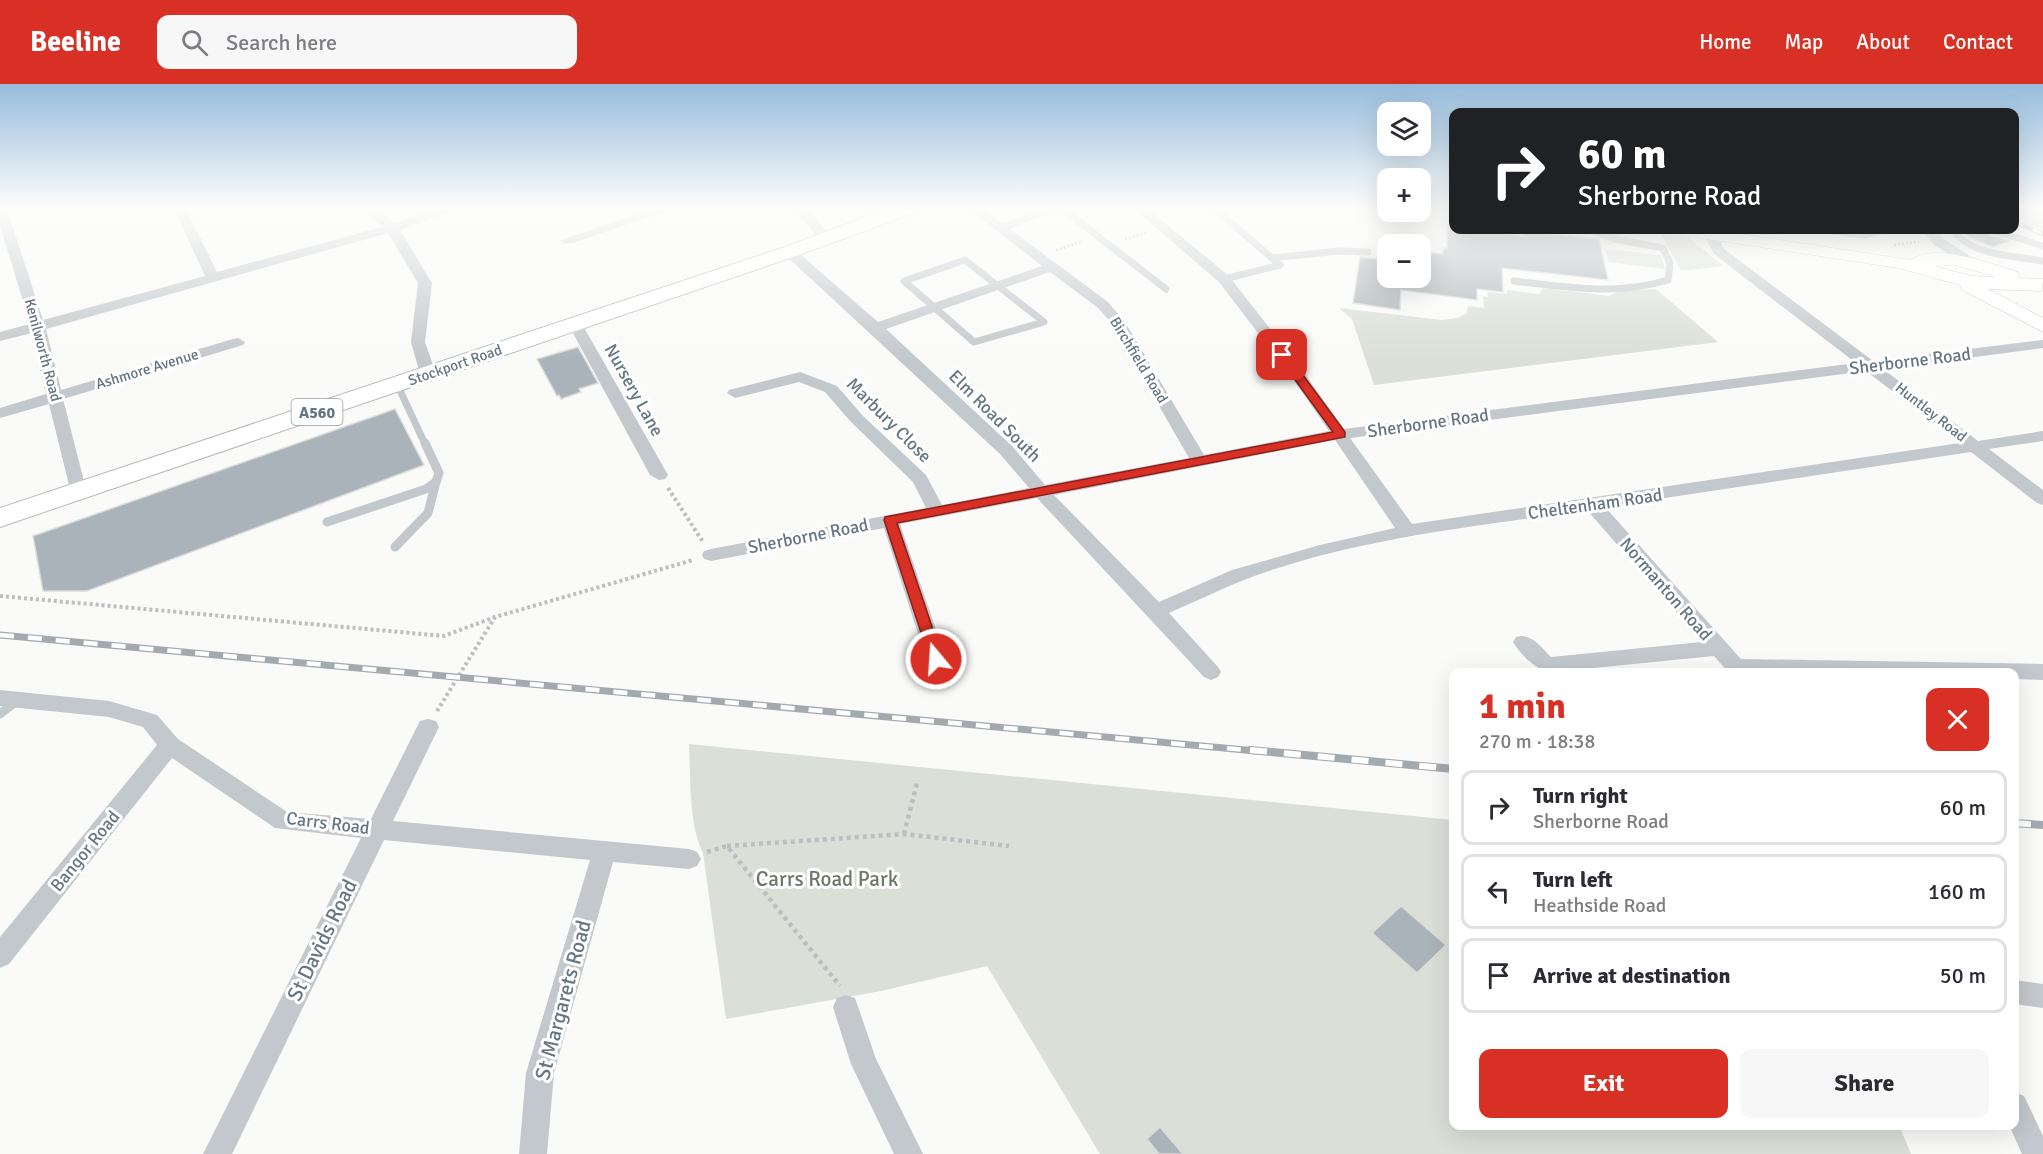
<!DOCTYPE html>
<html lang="en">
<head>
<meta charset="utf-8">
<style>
  :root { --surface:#fff; --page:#f7f7f7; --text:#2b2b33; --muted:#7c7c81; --line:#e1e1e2; --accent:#d93025 }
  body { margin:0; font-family:Signika,sans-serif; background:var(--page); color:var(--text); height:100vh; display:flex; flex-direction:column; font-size:22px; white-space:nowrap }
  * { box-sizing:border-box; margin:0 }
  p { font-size:20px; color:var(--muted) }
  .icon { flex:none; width:33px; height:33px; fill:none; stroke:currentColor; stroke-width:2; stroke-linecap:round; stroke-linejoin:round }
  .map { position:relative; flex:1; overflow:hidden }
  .drawer { position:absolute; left:1449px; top:584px; width:570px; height:462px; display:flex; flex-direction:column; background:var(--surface); border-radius:12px; box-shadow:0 6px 24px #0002 }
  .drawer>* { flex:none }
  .guide { position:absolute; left:1449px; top:24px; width:570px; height:126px; border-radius:12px; box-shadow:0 6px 24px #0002; background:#202124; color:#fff; overflow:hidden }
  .fabs { position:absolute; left:1377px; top:18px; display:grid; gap:12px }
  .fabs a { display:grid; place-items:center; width:54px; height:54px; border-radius:12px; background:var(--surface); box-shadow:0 6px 24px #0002; font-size:30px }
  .pin { position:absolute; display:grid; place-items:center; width:51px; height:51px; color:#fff; margin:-26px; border-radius:12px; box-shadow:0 3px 9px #0006 }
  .me { position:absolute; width:66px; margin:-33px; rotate:342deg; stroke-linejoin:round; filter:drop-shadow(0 0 4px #0008) }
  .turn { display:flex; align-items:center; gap:21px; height:126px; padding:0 30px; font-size:27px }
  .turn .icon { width:78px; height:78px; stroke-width:2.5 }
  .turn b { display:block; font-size:42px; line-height:51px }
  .round { display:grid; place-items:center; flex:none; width:63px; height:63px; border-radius:12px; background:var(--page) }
  .summary { display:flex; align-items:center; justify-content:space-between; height:102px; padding:0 30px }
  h1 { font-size:36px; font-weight:700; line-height:45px; color:var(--accent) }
  .primary-button { display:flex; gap:12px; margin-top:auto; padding:12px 30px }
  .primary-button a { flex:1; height:69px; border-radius:12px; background:var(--accent); color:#fff; font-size:24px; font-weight:700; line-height:69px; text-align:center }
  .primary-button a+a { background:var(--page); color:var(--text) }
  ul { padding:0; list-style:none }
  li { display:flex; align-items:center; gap:18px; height:75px; margin:0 12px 9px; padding:0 18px; border:3px solid var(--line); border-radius:12px }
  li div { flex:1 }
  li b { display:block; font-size:22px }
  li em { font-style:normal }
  header { display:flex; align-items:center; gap:36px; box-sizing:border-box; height:84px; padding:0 30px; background:var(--accent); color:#fff }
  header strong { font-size:28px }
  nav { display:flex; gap:33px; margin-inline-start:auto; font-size:21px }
  .search { width:420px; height:54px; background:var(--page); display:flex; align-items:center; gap:15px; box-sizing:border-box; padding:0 21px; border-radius:12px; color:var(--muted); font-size:22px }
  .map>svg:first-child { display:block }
</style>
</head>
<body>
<header>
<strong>Beeline</strong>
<div class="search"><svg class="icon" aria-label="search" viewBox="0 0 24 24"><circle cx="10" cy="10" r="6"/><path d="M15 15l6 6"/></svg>Search here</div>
<nav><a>Home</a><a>Map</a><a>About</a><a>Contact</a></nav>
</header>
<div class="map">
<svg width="2043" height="1070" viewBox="0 0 2043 1070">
  <rect width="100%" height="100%" fill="#fafaf8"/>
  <g fill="#dadfd7">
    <path d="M2015,125h28v22l-28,-13z"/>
    <path d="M1661,150l27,3 35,29 -42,5z"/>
    <path d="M1606,165l55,6 4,14 -57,-7z"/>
    <path d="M1543,204l66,8 9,-5 38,-2 62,53 -344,43 -22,-66 -13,-11 103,12 15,-2 10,-5 1,-7 16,2 -1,-12 5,1 -1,-5 20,2v-4l32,4z"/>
    <path d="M689,660l764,76 1,305h445l12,29h-811l-113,-188 -106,25 -155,28 -23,-166c-15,-31 -12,-75 -14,-109z"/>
  </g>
  <g fill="#aab3b9" stroke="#dcdcda" stroke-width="1.5">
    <path d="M1447,143l77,9v-6h17v3l58,6 9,41 -106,-12 1,24 -26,-3v11l-76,-10 -1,20 -47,-7 7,-46 28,3v18h32v-26l23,2v-6h4z"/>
    <path d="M1960,146h27l3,5 19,6 -16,6 -24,-10z"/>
    <path d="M578,263l20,36 -19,6 2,3 -20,7 -2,-4 -2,1 -20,-37z"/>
    <path d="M395,325l29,56 -337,126h-44l-10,-55z"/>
    <path d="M1401,822l45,39 -29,28 -45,-40z"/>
    <path d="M1160,1043l23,27h-24l-12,-15z"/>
  </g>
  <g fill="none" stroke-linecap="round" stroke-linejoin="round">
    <g stroke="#b3babf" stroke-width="1">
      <path id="secondary" d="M1673,146h41l197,30c23,-18 81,4 107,12l1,6 24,1 -1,12 -54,-2 55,29v14l-81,-42 -2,-5 -62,-17 -216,-33zM1956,181l40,12 -25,-1 -37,-10z"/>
    </g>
    <g stroke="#b5babe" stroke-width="2">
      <path id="primary" d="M888,125h29l-3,4 -118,43 -796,271v-19l782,-260z"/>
    </g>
    <g stroke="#bbbfc2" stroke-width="3" stroke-dasharray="2 2" stroke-linecap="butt">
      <path d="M1125,155l22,-6"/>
      <path d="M1894,161l25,-3"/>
      <path d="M1056,166l27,-9"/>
    </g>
    <g stroke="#bbbfc2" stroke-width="4" stroke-dasharray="3 3" stroke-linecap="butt">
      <path d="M668,404l35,54"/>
      <path d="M0,512l444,40 51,-19"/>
      <path d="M437,627l58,-94 198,-57"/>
    </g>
    <g stroke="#bbbfc2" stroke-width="4.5" stroke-dasharray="4 4" stroke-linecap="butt">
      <path d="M904,750l13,-51"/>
      <path d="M727,762l177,-12 105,12"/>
      <path d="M707,768l20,-6 113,140"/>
    </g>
    <g stroke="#c3c8cc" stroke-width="7">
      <path d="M1063,125l103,80"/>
      <path d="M1215,125l65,56 -56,14"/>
      <path d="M1001,144l50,-19"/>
      <path d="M1826,146l38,5 20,-5"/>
      <path d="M1953,146c20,27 60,25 90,31"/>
      <path d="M1992,146l51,16"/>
      <path d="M1272,174l67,-7 29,1"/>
      <path d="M965,176l79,62 -70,20 -70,-61z"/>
      <path d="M1514,197c53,6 101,15 154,-1l2,-17 -7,-15 -48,-9 -23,-9"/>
      <path d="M397,300l28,60"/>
    </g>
    <g stroke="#c3c8cc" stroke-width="9">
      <path d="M327,438l99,-33 10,-7 3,-9 -14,-30"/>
      <path d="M395,463l33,-34 8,-31"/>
      <path d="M0,630l17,-13"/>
    </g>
    <g fill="#c3c8cc" fill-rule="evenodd">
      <path d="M0,125h7l36,111 162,-44 -29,-63 2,-3h8l2,3 29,59 165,-45 -19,-18h14l17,14 44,-14h19l-57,21 32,53 -7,59 11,32 -8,5 -8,-5 -9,-32 7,-59 -30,-50 -342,96 15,61 172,-51 5,-1 7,4 -2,3 -180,54 24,94 -3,4h-12l-23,-93 -49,14v-10l46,-14 -14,-61 -32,8v-9l30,-8 -30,-98z"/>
      <path d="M652,125h20l-99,34h-10l-2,-3z"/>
      <path d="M795,125h13l24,29 -2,3h-10z"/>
      <path d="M969,125h14l125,93 17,20 79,133 125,-24 -38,-55 -72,-94 -85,-73h14l81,67 73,94 42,59 512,-66 -142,-109 -11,-20 7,-4 5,1 9,18 149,112 170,-21v8l-160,21 95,72 65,-10v10l-54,8 54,41v15l-6,-2 -66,-51 -366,55 136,152 302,5v16l-29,-1v-7h-286l-14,-16 -161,16c-16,0 -32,-17 -40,-30l3,-5c15,-5 25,10 35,20l151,-15 -115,-132c-114,17 -234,28 -343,70 -25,10 -50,22 -75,33l49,54 3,5 -3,5 -7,3 -7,-3 -167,-179 -137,26 46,135 -3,5 -7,3 -7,-3 -3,-5 -42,-131 -173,33 -7,-2 -2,-4 2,-4 7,-2 215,-41 -13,-26 -62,-60 -26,-30 -26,-10 -64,16 -8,-5 2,-3 71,-18 37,14 26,30 63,59 16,30 87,-17 -29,-34 -218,-202 2,-3h10l84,73 164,-56zM1050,188l48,36 14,16 77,134 -144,27 -33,-39 -126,-117zM1866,287l94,72 -548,81 -62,-86zM1335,356l60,88 -75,17 -88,25 -73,32 -105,-107z"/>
      <path d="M1922,146h13l9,9 35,23 -7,4 -5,-1 -33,-20z"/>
      <path d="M575,236l7,4 86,151 -3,4 -6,1 -9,-5 -82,-151z"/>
      <path d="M0,606l109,11 48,14 21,24 109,73 84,7 49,-98 8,-2 8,2 3,6 -46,94 296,28 8,3 4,7 -4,7 -8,3 -76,-7 -59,211 -7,81h-28l7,-81 64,-213 -206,-20 -152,314h-29l158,-316 -86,-10 -103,-70 -163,206 -9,4v-31l157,-192 -14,-18 -34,-10 -109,-11z"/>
      <path d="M2014,896l29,4v24l-29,-4z"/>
      <path d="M846,911l9,3 21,61 47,95h-29l-43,-90 -18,-57 4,-9z"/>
      <path d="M2014,1008l10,4 19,40v18h-21l-13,-29h5z"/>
    </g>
    <use href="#secondary" fill="#fff" fill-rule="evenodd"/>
    <use href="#primary" fill="#fff" fill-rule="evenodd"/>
    <g stroke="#a2aab0" stroke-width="4.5">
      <path id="rail-far2" d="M2014,138l29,12"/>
    </g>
    <g stroke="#a2aab0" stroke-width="7">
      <path id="rail-far1" d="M0,551l1267,117"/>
    </g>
    <g stroke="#a2aab0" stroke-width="8">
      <g id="rail">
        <path d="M1250,666l204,19"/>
        <path d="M2014,739l29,2"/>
      </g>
    </g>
    <use href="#rail-far2" stroke="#fff" stroke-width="3" stroke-dasharray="10" stroke-linecap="butt"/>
    <use href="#rail-far1" stroke="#fff" stroke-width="4.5" stroke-dasharray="14" stroke-linecap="butt"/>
    <use href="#rail" stroke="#fff" stroke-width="6" stroke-dasharray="17" stroke-linecap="butt"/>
  </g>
  <linearGradient id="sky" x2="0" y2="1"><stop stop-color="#96bcdc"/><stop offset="0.45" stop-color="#fdfdfc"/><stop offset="1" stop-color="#fdfdfc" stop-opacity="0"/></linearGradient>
  <rect width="2043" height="275" fill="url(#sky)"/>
  <path fill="#d93025" stroke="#8d1f18" stroke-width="1.5" d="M1278,268h8l59,80v5l-448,86 46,136 -2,4h-10l-47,-143 1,-3 448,-85 -56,-77z"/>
  <g text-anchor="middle" stroke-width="6" stroke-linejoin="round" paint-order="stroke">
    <g font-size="15" fill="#657683" stroke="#fff">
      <text transform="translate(43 266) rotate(75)" y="5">Kenilworth Road</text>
      <text transform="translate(1139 276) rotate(59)" y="5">Birchfield Road</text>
      <text transform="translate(455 281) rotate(-19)" y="5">Stockport Road</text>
      <text transform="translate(147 285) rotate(-17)" y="5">Ashmore Avenue</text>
      <text transform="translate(1931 328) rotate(38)" y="5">Huntley Road</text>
    </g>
    <rect fill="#fff" stroke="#939fa8" stroke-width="1.5" x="291.5" y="315" width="51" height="26" rx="4.5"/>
    <g font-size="16" font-weight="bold" fill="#657683">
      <text x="317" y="334">A560</text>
    </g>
    <g font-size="18" fill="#657683" stroke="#fff">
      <text transform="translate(1910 277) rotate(-7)" y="6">Sherborne Road</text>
      <text transform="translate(634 306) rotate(61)" y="6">Nursery Lane</text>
      <text transform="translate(995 332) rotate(45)" y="6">Elm Road South</text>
      <text transform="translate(889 336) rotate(45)" y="6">Marbury Close</text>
      <text transform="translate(1428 339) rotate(-8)" y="6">Sherborne Road</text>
      <text transform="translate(1595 420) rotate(-8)" y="6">Cheltenham Road</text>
      <text transform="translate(808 452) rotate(-11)" y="6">Sherborne Road</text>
      <text transform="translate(1666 505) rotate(49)" y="6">Normanton Road</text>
      <text transform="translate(328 739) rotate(7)" y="6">Carrs Road</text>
      <text transform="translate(85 767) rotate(-51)" y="6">Bangor Road</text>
    </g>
    <g font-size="21" fill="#687a64" stroke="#fff">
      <text x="827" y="802">Carrs Road Park</text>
    </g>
    <g font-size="21" fill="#657683" stroke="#fff">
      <text transform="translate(322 856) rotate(-64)" y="7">St Davids Road</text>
      <text transform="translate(563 916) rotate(-75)" y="7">St Margarets Road</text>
    </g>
  </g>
</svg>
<div class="fabs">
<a><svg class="icon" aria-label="layers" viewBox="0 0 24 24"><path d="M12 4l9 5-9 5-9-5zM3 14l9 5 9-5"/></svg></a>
<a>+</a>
<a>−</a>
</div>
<div class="pin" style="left:1282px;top:271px;background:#d93025"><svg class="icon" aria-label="arrive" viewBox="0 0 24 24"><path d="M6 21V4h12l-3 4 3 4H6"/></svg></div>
<svg class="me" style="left:936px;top:575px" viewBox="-20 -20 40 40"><circle r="17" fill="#d93025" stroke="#fff" stroke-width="3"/><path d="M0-11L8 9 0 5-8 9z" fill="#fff"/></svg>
<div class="guide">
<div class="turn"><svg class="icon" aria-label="right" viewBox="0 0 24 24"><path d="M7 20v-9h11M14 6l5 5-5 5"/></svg><div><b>60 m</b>Sherborne Road</div></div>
</div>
<section class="drawer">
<div class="summary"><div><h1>1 min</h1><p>270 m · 18:38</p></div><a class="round" style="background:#d93025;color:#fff"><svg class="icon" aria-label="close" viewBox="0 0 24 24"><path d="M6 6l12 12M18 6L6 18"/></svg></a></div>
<ul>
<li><svg class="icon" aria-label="right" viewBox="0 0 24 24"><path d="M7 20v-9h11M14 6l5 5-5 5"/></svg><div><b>Turn right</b><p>Sherborne Road</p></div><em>60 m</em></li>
<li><svg class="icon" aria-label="left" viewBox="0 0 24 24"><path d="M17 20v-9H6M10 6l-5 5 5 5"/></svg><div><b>Turn left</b><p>Heathside Road</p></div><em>160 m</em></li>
<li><svg class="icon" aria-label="arrive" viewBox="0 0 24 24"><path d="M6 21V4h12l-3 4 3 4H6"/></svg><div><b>Arrive at destination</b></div><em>50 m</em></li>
</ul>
<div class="primary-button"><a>Exit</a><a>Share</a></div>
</section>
</div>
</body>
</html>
